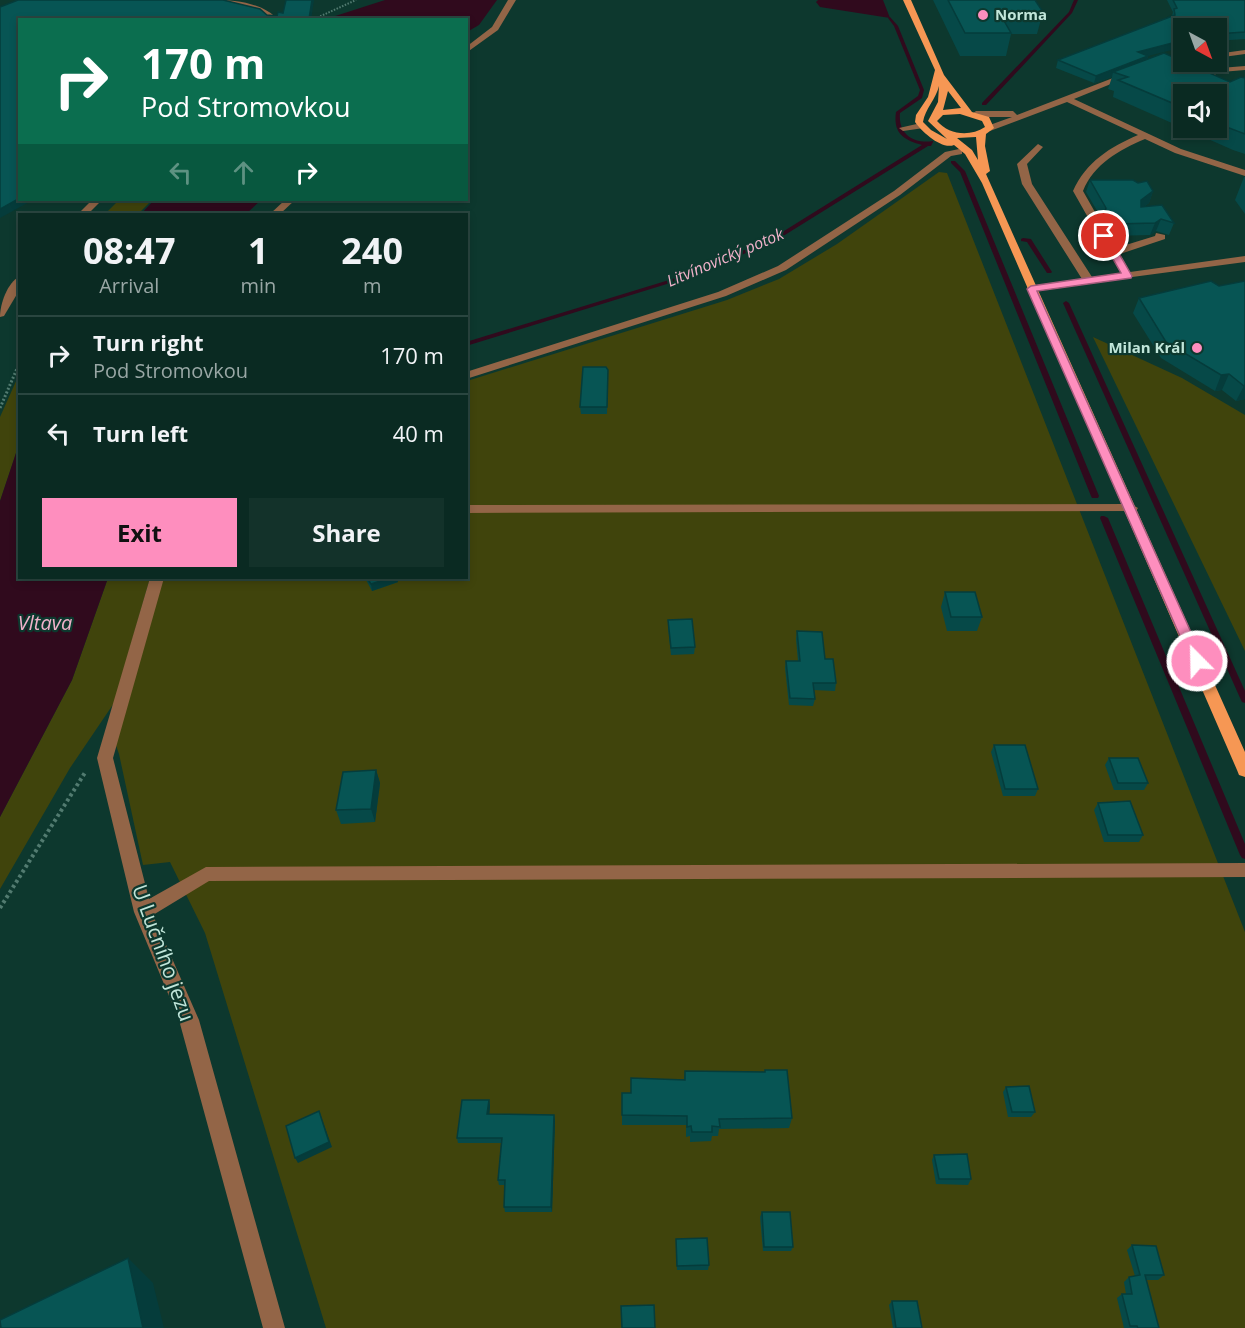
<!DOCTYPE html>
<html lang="en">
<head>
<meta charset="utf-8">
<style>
  :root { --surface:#0a2a22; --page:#13322a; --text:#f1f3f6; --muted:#99a7a5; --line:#2a4640; --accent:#fe8ebe }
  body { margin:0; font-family:"Open Sans",sans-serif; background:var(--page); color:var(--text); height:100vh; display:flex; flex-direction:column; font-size:22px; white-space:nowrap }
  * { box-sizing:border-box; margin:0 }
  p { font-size:20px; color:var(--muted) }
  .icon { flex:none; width:33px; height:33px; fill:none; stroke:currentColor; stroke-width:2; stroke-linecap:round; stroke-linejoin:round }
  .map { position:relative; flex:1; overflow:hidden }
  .details { position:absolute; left:18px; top:213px; width:450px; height:366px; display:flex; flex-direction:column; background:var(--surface); border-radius:0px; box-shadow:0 3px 9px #0003,0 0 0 2px var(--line) }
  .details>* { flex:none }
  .banner { position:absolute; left:18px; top:18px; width:450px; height:183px; border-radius:0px; box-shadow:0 3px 9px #0003,0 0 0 2px var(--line); background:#0b6e4f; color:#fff; overflow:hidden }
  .needle { width:39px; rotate:139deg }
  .controls { position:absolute; left:1173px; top:18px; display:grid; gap:12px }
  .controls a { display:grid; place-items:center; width:54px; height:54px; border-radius:0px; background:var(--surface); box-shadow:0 3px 9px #0003,0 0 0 2px var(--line); font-size:30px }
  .pin { position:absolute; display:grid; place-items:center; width:51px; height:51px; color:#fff; margin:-26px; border:3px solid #fff; border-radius:50%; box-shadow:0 2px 6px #0007 }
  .me { position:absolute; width:66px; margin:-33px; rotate:337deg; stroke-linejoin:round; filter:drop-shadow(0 0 4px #0008) }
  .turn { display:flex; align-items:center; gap:21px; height:126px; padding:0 24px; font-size:27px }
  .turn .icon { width:78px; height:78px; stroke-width:2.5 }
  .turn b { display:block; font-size:42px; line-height:51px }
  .lanes { display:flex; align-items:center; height:57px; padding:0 24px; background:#0003; justify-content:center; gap:30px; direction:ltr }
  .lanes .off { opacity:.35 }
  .eta { display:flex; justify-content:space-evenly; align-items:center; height:102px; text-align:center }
  .eta b { font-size:36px; font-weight:700; line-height:42px }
  .action { display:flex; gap:12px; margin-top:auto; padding:12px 24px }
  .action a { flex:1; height:69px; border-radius:0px; background:var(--accent); color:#111; font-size:24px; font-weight:700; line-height:69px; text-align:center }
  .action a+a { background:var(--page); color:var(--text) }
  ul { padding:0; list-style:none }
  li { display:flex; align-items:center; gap:18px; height:78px; padding:0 24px; border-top:2px solid var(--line) }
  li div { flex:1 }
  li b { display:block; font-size:22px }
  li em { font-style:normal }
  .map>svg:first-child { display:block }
</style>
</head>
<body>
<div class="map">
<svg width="1245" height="1328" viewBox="0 0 1245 1328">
  <rect width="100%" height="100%" fill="#0d382e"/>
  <g fill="#40440c">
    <path d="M939,172l8,1 298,759v396h-919l-121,-395 -35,-71 -27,3 -24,-111 -8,-23 46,-153h309l1,-197 260,-81 52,-21 58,-35z"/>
    <path d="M119,200h33l-14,14h-33z"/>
    <path d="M1093,337l89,41 63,37v236z"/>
    <path d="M17,379h2v65l-19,57v-84z"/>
    <path d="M108,578h42l-36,125 -44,65 -70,121v-72l72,-137z"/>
  </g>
  <g fill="#300a1d">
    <path d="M385,0h112l-18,25 -12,7 -1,-12 -140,-1z"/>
    <path d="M818,0h65l7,18 -70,-11 -4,-5z"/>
    <path d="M154,200h107l-15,14h-105z"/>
    <path d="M19,444l1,134h88l-36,102 -72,137v-316z"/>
  </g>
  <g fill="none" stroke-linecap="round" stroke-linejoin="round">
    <g fill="#300a1d" fill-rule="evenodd">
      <path d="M1074,0h4l-6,13 -86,92h-4v-2l87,-91z"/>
      <path d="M890,17l8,9 26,64 -2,8 -22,15c-2,21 13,31 33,28v1l-2,4h-3l-148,92 -84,37 -230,71v-4l226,-69 84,-37 146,-91c-19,-5 -29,-12 -26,-33l22,-16 2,-6 -26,-64 -6,-8z"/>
      <path d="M951,161h4l10,10 134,325 -1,2h-6l-1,-2 -131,-324 -9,-9z"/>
      <path d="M1023,238l8,1 21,33 -1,1h-4l-20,-31 -6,-1v-2z"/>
      <path d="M1066,301l3,2 176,388v12l-3,-1 -1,-2 -178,-397z"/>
      <path d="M1101,516h3l4,2 137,326v15l-3,-1 -2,-3 -140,-337z"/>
    </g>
    <g stroke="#527b70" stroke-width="2" stroke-dasharray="1.5 1.5" stroke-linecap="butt">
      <path d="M312,20l44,-20"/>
      <path d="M1173,59l11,-3"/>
      <path d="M19,365l1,-3"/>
    </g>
    <path stroke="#527b70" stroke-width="3" stroke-dasharray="2 2" stroke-linecap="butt" d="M0,408l19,-44"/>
    <path stroke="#527b70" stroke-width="4" stroke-dasharray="3 3" stroke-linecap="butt" d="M0,908l86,-137"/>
    <g fill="#936547" fill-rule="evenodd">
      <path d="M214,0c22,0 50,3 64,20h-8l-7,-7z"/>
      <path d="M508,0h8l-18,30 -32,23v-6l26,-20z"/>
      <path d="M1245,50v4l-29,4v-4z"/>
      <path d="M1245,66v4l-24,2 -12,5 36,13v6l-48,-19 23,-9z"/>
      <path d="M1126,73l7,2 -59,24 107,50 64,21v6l-70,-23 -30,-14c-26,11 -51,25 -62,52l17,30 -5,3 -5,-3 -17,-30c13,-29 37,-44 65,-56l-71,-33 -77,29 -3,-1v-4l25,-9h-36l-4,-3 4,-3h37l4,4z"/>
      <path d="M921,123l4,3 -1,2 -21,3 -4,-3z"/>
      <path d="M1038,144l5,3 -16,17 5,20 60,93 29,-4 -22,-37 5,-3 4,1 8,14 39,-12 1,-3 9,2v4l-45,15 10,18 115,-16v6l-218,29v-4l4,-1 51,-7 -60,-95 -5,-20z"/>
      <path d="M959,149l3,1v4l-11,2 -51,39 -114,75 -60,26 -260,83v-7l252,-80 60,-26 116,-75 51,-39z"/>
      <path d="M92,200h10l-14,14h-10z"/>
      <path d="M285,200h10l-15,14h-10z"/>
      <path d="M20,276v13l-16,27 -4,1c0,-13 7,-34 20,-41z"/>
      <path d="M1131,504l7,4 -2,3 -670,2v-8z"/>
      <path d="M150,578h14l-51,180 36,141 57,-32 1039,-4v14l-1036,4 -56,34 46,105 86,308h-22l-84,-308 -45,-108 -37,-154z"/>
    </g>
    <path fill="#f69754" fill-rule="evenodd" d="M903,0h8l33,75 28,37 17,5 5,11 -8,6 -1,12 5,25 -4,3 259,578v25l-6,-2 -2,-5 -255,-587 -17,-29 -11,-9c-12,5 -32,-13 -39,-23l1,-7 12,-18 7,-27zM939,86l-1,16 -10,19 19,18 -16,-9 -8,-8c2,-13 13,-23 16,-36zM948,91l13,17 -18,2zM960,114l22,7 3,6c-15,10 -36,8 -48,-6l6,-6zM976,137l2,23 -6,-10 -15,-12z"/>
  </g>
  <g fill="#064948" fill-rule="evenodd">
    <path d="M933,0h102l8,12 -6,22h-26l-5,22h-46z"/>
    <path d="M1167,0h78v39l-29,2v-13l-68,28 -1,3 83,23 15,-4v76l-12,-4 -120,-53 1,-6 -6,-2 4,-12 -18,6 -38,-15 2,-8 114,-44 1,-4zM1184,94h32v34h-32z"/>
    <path d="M1244,177h1v37l-10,-14z"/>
    <path d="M1090,180l48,3 15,8 -4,12 -4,3 29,17 -5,12 -13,-4 -6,4 -39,1 -6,-5 -6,2 -4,-8 4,-11 -13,-22z"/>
    <path d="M1245,281v118l-9,2 -14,-11 -7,1 -54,-33 -28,-45 6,-15 80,-12z"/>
    <path d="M608,370l-1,44h-26l-1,-7z"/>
    <path d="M365,578h32l1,4 -26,9z"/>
    <path d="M945,592l37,25 -5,14h-30l-6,-24z"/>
    <path d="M668,620l27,27 -1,7 -23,1 -3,-28z"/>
    <path d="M797,631l28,28 11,24 -1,8 -22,-1 2,9 -2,7 -24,-1 -4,-37 1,-7h12l-2,-22z"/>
    <path d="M994,745l44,44 -3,7h-32l-12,-44z"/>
    <path d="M1109,758l39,25 -4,7h-30l-9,-25z"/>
    <path d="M376,770l4,13 -5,39 -34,2 -5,-14z"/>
    <path d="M1098,803l45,32 -4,7h-35l-10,-32z"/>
    <path d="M765,1070l27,48 -3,10 -70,1 -1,7h-6l-1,5 -21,1v-6l-4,1v-12h-64v-32h9l53,-14 1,-8 80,1z"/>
    <path d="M1006,1087l29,25 -4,5h-23l-5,-25z"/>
    <path d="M489,1100l1,6 -1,8 66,6 -3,92h-47l-1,-5 1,-22h-6l-1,-5 3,-37h-43l-1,-5z"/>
    <path d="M934,1155l37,24 -3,6 -32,-1 -4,-24z"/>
    <path d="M762,1212l31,35 -2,4h-28l-3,-34z"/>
    <path d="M676,1239l33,26 -1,5h-31z"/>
    <path d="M1132,1245l32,30 -6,5h-12l13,48h-35l-7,-30 5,-4h4l-2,-12 5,-5 6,-1 -8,-26z"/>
    <path d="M892,1301l30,27h-29l-4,-23z"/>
  </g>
  <g fill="#053c3b">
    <path d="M312,0h2l-3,20h-2z"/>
    <path d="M1184,40v7l-36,9 -3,8 -32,8 -1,5 -18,6 2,-7 42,-24z"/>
    <path d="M1153,191l-4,12 -12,9 4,-12z"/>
    <path d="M20,198v2h13l-33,18v-9z"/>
    <path d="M1108,219l-3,12 -6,2 4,-12z"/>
    <path d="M1161,219l-5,12 -6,4 5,-12z"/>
    <path d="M1229,374l-7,16 -7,1 6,-16z"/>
    <path d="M1245,385v14l-9,2 8,-15z"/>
    <path d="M390,578h7l1,4 -26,9 -1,-7z"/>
    <path d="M376,770l4,13 -5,39 -4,-13z"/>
    <path d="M489,1100l1,6 -1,14 -2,-6z"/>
    <path d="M319,1111l13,36 -34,16 -3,-5z"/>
    <path d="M554,1115l1,5 -3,92 -1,-5z"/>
    <path d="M128,1258l25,25 11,45h-21z"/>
  </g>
  <g fill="#075554" stroke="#053c3b" stroke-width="1.5">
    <path d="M18,0h205l37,9 7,6 10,1 1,-4 5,1 3,-13h26l-3,19 1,1h-290v178l-20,11v-202z"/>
    <path d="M948,0h87l8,12h-44l12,21h-46z"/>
    <path d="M1173,0h72v32l-29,2v-6h-32v12l-46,12 10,4 -52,20 -38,-16 117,-45 -1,-6 3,-1z"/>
    <path d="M1164,53l66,29 11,-5 4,1v56l-29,-11v-29h-32v14l-66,-28 10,-3 -15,-5z"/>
    <path d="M1090,180h43l5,3 9,-2 6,10 -12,9v7l21,-2 12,18 -13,-4 -6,4 -40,1 -7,-5 -5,2 -4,-8 6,-1 1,-4z"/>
    <path d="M1211,281l8,5 26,-5v104l-1,1 -15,-12 -8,1 -55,-33 -27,-44z"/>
    <path d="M583,367h23l2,3 -1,37h-27z"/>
    <path d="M367,578h23l-19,6z"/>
    <path d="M945,592h30l7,25h-31z"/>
    <path d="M692,619l3,28 -24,1 -3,-28z"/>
    <path d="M797,631l25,1 3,27h8l3,24h-23l2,16 -25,-1 -4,-37h14z"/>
    <path d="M994,745h31l13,44h-33z"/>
    <path d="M1109,758h29l10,25h-30z"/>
    <path d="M376,770l-5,39 -35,1 7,-38z"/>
    <path d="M1130,801l13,34h-35l-10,-32z"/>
    <path d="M765,1070h22l5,48 -73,1 1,8 -8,-1v6h-20l-1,-6 -4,1v-11l-65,-1v-22h9v-15l54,2v-9l80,1z"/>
    <path d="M1029,1086l6,26h-23l-6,-25z"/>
    <path d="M462,1100h27l-2,14 67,1 -3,92h-47l1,-27h-7l4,-42h-45z"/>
    <path d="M319,1111l10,31 -34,16 -9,-32z"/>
    <path d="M967,1154l4,25h-32l-5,-24z"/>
    <path d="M762,1212h28l3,35h-29z"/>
    <path d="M707,1238l2,27 -32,1 -1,-27z"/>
    <path d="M1132,1245l24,1 8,29h-19l14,53h-21l-1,-2h-7l-8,-32h10l-3,-17 11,-2z"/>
    <path d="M128,1258l15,70h-142l-1,-8z"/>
    <path d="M892,1301h25l5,27h-26z"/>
    <path d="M654,1305l1,23h-33l-1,-22z"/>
  </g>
  <path fill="#fe8ebe" stroke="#a55c7c" stroke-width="1.5" d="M1104,233l5,3 23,40 -1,2 -94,13 167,370 -7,5 -6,-5 -164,-372 4,-3 90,-13 -21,-37z"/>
  <g fill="#fe8ebe" stroke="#0d382e" stroke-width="2">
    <circle cx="983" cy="15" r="6"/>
    <circle cx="1197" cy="348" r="6"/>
  </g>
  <g text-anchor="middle" stroke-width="4.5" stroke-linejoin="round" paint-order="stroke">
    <g font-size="15" font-weight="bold" fill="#c1e6da" stroke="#0d382e" text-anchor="start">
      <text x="995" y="20">Norma</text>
      <text x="1185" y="353" text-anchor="end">Milan Král</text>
    </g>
    <g font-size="16" font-style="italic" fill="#f0b2ca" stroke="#0d382e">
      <text transform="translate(725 257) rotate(-23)" y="6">Litvínovický potok</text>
    </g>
    <g font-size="20" font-style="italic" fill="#f0b2ca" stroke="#0d382e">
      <text x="45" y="630">Vltava</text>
    </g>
    <g font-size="21" fill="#c1e6da" stroke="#0d382e">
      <text transform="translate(163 953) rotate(70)" y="7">U Lučního jezu</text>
    </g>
  </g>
</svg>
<div class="controls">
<a><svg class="needle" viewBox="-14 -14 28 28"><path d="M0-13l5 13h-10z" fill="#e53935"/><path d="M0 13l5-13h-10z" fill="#99a7a5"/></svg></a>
<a><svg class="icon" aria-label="sound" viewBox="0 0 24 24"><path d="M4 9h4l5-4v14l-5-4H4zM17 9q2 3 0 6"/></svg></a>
</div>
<div class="pin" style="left:1104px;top:236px;background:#d93025"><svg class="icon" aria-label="arrive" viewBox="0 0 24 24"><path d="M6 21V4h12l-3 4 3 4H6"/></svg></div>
<svg class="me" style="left:1197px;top:661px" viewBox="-20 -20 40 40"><circle r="17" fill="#fe8ebe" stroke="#fff" stroke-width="3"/><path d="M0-11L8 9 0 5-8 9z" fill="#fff"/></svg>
<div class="banner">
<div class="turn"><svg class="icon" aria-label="right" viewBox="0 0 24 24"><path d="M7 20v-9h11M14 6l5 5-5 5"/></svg><div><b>170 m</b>Pod Stromovkou</div></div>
<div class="lanes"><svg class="icon off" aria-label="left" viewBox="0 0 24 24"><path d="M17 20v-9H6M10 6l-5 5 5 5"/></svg><svg class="icon off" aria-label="ahead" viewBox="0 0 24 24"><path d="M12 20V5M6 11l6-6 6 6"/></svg><svg class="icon" aria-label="right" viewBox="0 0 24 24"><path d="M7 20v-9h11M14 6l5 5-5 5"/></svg></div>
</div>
<section class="details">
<div class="eta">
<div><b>08:47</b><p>Arrival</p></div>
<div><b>1</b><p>min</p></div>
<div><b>240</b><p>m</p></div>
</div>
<ul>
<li><svg class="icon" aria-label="right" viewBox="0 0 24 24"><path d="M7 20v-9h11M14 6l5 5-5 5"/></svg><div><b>Turn right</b><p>Pod Stromovkou</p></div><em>170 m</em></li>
<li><svg class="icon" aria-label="left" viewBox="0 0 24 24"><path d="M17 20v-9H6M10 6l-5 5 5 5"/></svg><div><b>Turn left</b></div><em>40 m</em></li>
</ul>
<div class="action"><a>Exit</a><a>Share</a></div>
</section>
</div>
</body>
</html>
